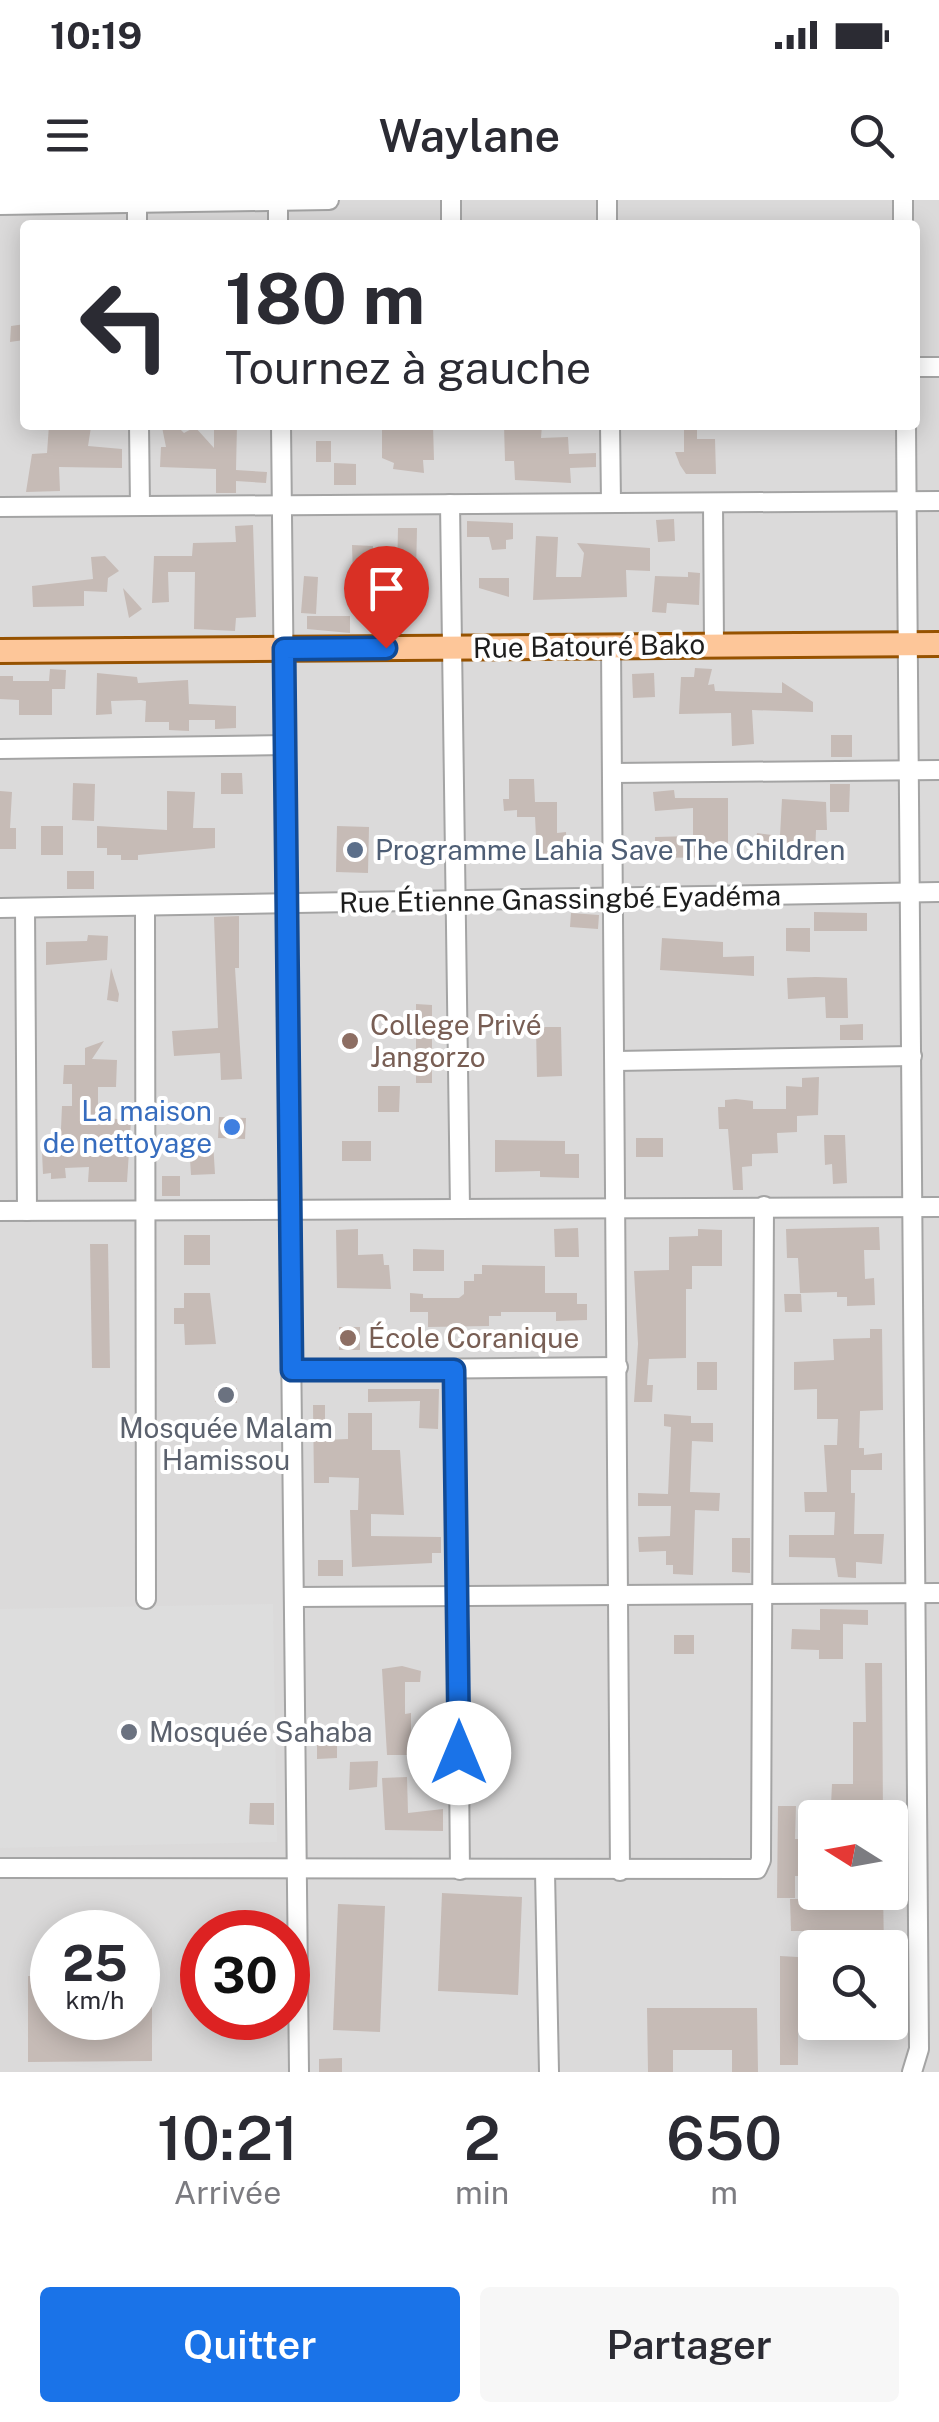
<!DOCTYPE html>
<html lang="fr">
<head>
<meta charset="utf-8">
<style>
  :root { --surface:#fff; --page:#f7f7f7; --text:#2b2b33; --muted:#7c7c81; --accent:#1a73e8 }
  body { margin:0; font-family:"Public Sans",sans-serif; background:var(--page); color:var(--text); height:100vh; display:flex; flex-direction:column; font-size:38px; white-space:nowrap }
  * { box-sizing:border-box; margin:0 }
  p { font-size:32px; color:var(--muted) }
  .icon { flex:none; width:55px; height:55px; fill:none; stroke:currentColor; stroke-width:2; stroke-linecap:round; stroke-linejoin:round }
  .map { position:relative; height:1872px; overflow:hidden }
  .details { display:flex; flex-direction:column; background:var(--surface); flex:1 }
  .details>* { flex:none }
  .top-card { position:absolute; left:20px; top:20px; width:900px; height:210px; border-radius:10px; box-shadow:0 5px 25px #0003; background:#fff; color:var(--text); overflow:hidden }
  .needle { width:65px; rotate:281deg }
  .buttons { position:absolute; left:798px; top:1600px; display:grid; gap:20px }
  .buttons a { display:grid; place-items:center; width:110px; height:110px; border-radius:10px; background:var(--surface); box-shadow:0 5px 25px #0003; font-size:50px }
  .speed { position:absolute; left:30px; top:1710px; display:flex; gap:20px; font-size:50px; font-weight:700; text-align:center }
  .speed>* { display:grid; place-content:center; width:130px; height:130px; border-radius:50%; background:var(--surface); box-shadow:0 5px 25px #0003; line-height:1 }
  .speed small { font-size:25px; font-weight:400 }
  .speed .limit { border:15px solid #d22; background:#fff; color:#111 }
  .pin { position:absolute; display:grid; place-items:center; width:85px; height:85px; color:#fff; margin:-102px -42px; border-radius:50% 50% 50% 0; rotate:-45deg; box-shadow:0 0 10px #0007 }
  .pin .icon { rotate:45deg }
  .me { position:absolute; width:110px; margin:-55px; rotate:0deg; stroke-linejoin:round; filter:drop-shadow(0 0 8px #0008) }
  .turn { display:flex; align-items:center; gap:35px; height:210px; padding:0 40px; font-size:45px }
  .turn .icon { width:130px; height:130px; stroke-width:2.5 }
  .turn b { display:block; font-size:70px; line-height:85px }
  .eta { display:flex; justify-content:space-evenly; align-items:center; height:170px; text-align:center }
  .eta b { font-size:60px; font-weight:600; line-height:70px }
  .button { display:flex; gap:20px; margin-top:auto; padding:20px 40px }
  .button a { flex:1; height:115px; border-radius:10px; background:var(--accent); color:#fff; font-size:40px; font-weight:600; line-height:115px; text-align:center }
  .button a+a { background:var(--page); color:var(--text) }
  .status { display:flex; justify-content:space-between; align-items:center; height:70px; padding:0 50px; background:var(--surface); direction:ltr }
  .status svg { height:28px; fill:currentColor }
  header { display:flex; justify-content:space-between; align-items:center; height:130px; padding:0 40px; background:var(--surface); font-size:45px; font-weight:600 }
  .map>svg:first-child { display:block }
</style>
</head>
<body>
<div class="status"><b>10:19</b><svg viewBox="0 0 49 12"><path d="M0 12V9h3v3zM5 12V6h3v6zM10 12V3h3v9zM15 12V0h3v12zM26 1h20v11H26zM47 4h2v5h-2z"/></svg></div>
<header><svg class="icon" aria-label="menu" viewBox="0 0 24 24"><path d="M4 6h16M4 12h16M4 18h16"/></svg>Waylane<svg class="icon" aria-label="search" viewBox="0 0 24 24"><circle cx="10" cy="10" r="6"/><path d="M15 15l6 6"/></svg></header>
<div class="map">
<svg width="939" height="1872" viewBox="0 0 939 1872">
  <rect width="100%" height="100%" fill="#eee9e3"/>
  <path fill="#dbdada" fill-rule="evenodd" d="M0,0h939v1872h-939zM25,25h890v200h-890zM815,1618h75v74h-75zM52,1732h86v86h-86zM202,1732h86v86h-86zM815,1748h75v74h-75z"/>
  <path fill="#ddd" d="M273,1404l4,238 -277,6v-239z"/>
  <g fill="#c6bbb6">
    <path d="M25,124l-1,16 -14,2 1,-16z"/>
    <path d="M49,225l42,2 -3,19 34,3v19l-63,-1 1,24 -34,1 6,-38 15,-1z"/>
    <path d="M214,225h23l-1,45 31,2 -1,11 -30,-2v12h-20v-24l-56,-2 1,-20h5l-4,-20h16l6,6 11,-6 19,21z"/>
    <path d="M382,225h51l1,35h-11l1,13 -31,-4 1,-6 -12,-5z"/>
    <path d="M504,225h38l-1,13 27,-1 1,17 27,-1v14l-26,1 1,15 -56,-3 -1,-19h-9z"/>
    <path d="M684,225h13v14h18l1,35h-30l-6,-9 -5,-13h9z"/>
    <rect x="316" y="241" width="15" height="21"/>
    <path d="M334,263l22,1v21h-22z"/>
    <path d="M674,319l1,22 -17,1 -2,-22z"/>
    <path d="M467,321l46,2v16l-7,1v9l-14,1 -3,-13h-22z"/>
    <path d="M253,325l3,92 -20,1 -1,13 -41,-2 1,-57h-27l1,30 -17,1 2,-47h38l1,-13 43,-1 -1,-16z"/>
    <path d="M398,328h19l-1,47h-19z"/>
    <path d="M536,336l22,1 -2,40h25l3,-24 -7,-10 73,5v23l-24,-1 1,27 -94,3z"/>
    <path d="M352,345l21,1 -1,34h17l3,37h-13l-1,-10 -24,1z"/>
    <path d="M105,356l14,15 -11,7 -1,14 -23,-1v15l-51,1 -1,-21 61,-7 -2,-22z"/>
    <path d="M688,372l12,1 -1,32 -32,-2 -1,10 -14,-1 3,-36 33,1z"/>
    <path d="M304,376l14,1 -2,37 -15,-1z"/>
    <path d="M479,378h30v19l-30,-9z"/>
    <path d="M123,388l19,21 -13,9z"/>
    <path d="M307,416h43v17l-43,-4z"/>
    <path d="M695,468l17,1 -4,16 6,-1 1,7 67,2v-11l31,20v10l-61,-2 2,34 -22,2 -1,-33 -52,1 2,-37h13z"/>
    <path d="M50,469l16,1 -1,19h-13v26h-33v-15l-19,-1v-23h13v5h36z"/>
    <path d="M97,473l40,4 1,6 50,-3 1,24 47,2v22l-21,1v-9h-26v11l-20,-1v-8h-24l1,-21 -5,-1 -30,1 1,13 -16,1z"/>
    <path d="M654,473l1,24 -22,1 -1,-24z"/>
    <rect x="831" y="535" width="21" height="22"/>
    <path d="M221,573h21l1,21h-22z"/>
    <path d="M509,579h25l1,23h22v31l9,-1 1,23 -30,1 -2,-39h-18v-7l-13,1 -1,-12h6z"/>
    <path d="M73,583l22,1 -1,37 -22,-1z"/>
    <path d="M830,584h20l-1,28h-19z"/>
    <path d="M674,590l1,8h53v59l-73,1v-21l38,-1v-28l-38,3 -2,-19z"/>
    <path d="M0,591l12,1 -2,36h6v21h-16z"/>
    <path d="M167,591l28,1 -2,36h22v20l-77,7v5h-17v-5h-14v-7h-10v-22l70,4z"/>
    <path d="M782,599l44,3 1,28h-11l-1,27 -60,-8 2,-16 23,3z"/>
    <rect x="41" y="626" width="22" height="29"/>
    <path d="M337,626l32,1 -1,46 -32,-1z"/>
    <rect x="67" y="671" width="27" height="18"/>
    <path d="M814,712l53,1v18h-53z"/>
    <path d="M571,713l28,2 -1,14 -28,-2z"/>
    <path d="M239,716v52h-4l7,111 -21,1 -1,-27 -46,3 -2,-25 46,-3 -4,-111z"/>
    <path d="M786,728h24v24l-24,-1z"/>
    <path d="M88,735l20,1 -1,24 -61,5v-23l41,-1z"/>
    <path d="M662,738l61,4v15l31,-1v20l-94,-6z"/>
    <path d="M111,768l8,26 -1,8 -11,-2z"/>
    <path d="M816,777l31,1 1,40h-22l-1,-21 -37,2 -1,-21z"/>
    <path d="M416,804l16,1v78h-16z"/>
    <path d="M863,824v16h-23v-15z"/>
    <path d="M536,827h25l1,49 -25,1z"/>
    <path d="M104,841l-12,18 25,1 -1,27h-18v22l13,1 -1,8 21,3 -4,61h-39l1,-15 -24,1 1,10 -15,1v-6l-8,1 -1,-22 18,-1 2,-45h10v-22h-9l1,-19h21v-17z"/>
    <path d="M819,877l-1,38 -21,1v16l-20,1 1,20 -26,1v12l-10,1 1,23h-10l-5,-61h-9l-1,-22h7v-7l11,-1 17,2v8h33v-23l16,1v-9z"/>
    <path d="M378,886h22l-1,26h-21z"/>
    <path d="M219,917l27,1 -1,21 -27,-1z"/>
    <path d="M824,935h21l2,48 -14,1 -1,-20 -7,1z"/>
    <rect x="636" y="938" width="27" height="19"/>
    <path d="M495,940l70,1v13h14v24l-39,-1v-6l-45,1z"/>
    <rect x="342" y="941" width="29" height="20"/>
    <path d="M213,942l2,32 -24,1 -2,-32z"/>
    <rect x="162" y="976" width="18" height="20"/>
    <path d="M879,1027l1,23h-16l1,29 9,-1 1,27 -28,1v-9h-10v-5l-37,1 -2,-35h-11l-1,-29z"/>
    <path d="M578,1028l1,29h-24l-1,-28z"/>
    <path d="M358,1029v26l25,-1 1,11h5l2,24 -54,-1 -1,-58z"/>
    <path d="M698,1029l24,1v36h-30v23h-6v69l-37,1 -2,26h6l-1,17h-18l4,-58 -4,-73 35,-1v-33l29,-1z"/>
    <rect x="184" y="1035" width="26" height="30"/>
    <path d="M90,1044h18l2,124h-18z"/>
    <path d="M413,1049l31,1v21h-31z"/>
    <path d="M482,1065l63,1v27h32v11h10v16l-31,1v-9h-55v4h-12v10l-61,1v-15h-18v-19l13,1v4h36l5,-4v-13h10v-7h8z"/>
    <path d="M184,1093h26l6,51 -31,1 -1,-21h-10v-16h10z"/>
    <path d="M784,1094h17l1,18h-17z"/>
    <rect x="339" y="1127" width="21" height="23"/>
    <path d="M870,1129h12l1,81 -23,1 -1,37h5v7l18,-2v17h-31v23h4l-1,41h30l-2,30 -26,-2v16l-18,-1 -3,-19 -46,-1v-22h45l1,-23h-30l-1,-20h23l-3,-47h13l1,-26h-21v-30l-23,1v-28l40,-2 -1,-21 37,-1z"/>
    <path d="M564,1134v12l-16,1 -1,-12z"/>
    <rect x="697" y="1162" width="20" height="28"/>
    <path d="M216,1187l21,1v15l-22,-1z"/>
    <path d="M368,1189h71l-1,40 -19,-1 1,-27 -52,1z"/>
    <path d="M313,1205h12v35l23,-1v-26h24v37h28l4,65 -33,-1v22l70,1v16h-9v10l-80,4 -2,-57h8l1,-32 -30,-1v6h-15z"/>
    <path d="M664,1214l27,2v7h22v19l-21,-1 -2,51 30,1 -1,18 -24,-1 -2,65 -20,-1v-9h-7v-14l-27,1 -1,-15 32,-1 1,-30h-33v-13l30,1 3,-67 -7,-1z"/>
    <path d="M732,1338h18v35l-18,-1z"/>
    <rect x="318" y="1360" width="25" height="16"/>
    <path d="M820,1409l48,1v15l-25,-1v35h-24v-9l-28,-1 1,-20 28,1z"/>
    <rect x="674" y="1435" width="20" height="19"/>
    <path d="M865,1463h17l1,155 -38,-1v-11l-14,-1 1,-21h21v-62h13z"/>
    <path d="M402,1466l19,5 -1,11h-15v32l6,-1v42h-24l-5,-86z"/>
    <path d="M329,1533v10h8v15l-20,1v-25z"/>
    <path d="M378,1561l-1,26 -28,3 1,-28z"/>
    <path d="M407,1577l1,36 35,-4v22l-58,-1 -3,-52z"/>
    <path d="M250,1603h24v22l-25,-1z"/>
    <path d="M778,1606h18l-1,33h20v37h-20v22h-18z"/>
    <path d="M872,1692h11l1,56h-16l-1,-17h-76l-1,-32h82z"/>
    <path d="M442,1693l80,4 -4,98 -80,-4z"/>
    <path d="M338,1704l47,2 -5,126 -47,-2z"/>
    <path d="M780,1756l18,1v108h-18z"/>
    <path d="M138,1775h14v86l-124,1v-86h24v42h86z"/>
    <path d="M647,1808h110l1,64h-26v-22h-59v22h-25z"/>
    <path d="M342,1858v14h-23v-13z"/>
  </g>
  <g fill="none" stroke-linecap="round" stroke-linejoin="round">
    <g stroke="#a4a4a4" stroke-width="22">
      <g id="minor">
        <path d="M137,0v25"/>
        <path d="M278,0v25"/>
        <path d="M451,0v25"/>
        <path d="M607,0v25"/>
        <path d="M903,0v25"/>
        <path d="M0,5l329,-5"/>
        <path d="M915,167h24"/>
        <path d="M139,225l1,81"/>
        <path d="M281,225l18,1647"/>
        <path d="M610,225l1,77"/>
        <path d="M906,225l13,1624 -7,23"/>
        <path d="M713,303l1,141"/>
        <path d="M450,304l10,704"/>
        <path d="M0,307l939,-6"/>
        <path d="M611,446l9,1225"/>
        <path d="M0,549l286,-4"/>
        <path d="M613,573l326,-3"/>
        <path d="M145,706l1,693"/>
        <path d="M0,708l939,-16"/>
        <path d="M25,708l2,303"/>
        <path d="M616,861l296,-5"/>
        <path d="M0,1011l939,-4"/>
        <path d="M292,1170l326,-3"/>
        <path d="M455,1170l5,500"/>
        <path d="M294,1397l645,-4"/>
        <path d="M0,1668l757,1 4,-9 3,-654"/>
        <path d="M545,1672l4,200"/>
      </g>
    </g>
    <g stroke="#965200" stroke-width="28">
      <path id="major" d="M0,451l939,-7"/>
    </g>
    <use href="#minor" stroke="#fff" stroke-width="18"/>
    <use href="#major" stroke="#fdc699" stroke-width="22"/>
  </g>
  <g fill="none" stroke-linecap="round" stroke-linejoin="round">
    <g stroke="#114b97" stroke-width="25">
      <path id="route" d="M386,448l-102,1 8,721h162l5,383"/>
    </g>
    <use href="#route" stroke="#1a73e8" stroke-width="18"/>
  </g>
  <circle fill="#5c6f8a" stroke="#fff" stroke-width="4" cx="355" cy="650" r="10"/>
  <g fill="#8d6e63" stroke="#fff" stroke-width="4">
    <circle cx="350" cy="841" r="10"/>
    <circle cx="348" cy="1138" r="10"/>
  </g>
  <circle fill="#3f7fe0" stroke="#fff" stroke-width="4" cx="232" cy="927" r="10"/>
  <g fill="#6b7280" stroke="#fff" stroke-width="4">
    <circle cx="226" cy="1195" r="10"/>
    <circle cx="129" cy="1532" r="10"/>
  </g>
  <g text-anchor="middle" stroke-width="8" stroke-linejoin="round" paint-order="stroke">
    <g font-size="28" fill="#1d1d1d" stroke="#fff">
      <text transform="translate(589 446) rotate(-1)" y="10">Rue Batouré Bako</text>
      <text transform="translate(560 699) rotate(-1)" y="10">Rue Étienne Gnassingbé Eyadéma</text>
    </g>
    <g font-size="28" fill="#4e5e75" stroke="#fff" text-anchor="start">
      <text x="375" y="660">Programme Lahia Save The Children</text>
    </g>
    <g font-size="28" fill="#785e54" stroke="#fff" text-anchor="start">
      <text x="370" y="835">College Privé<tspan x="370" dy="32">Jangorzo</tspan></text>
      <text x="368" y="1148">École Coranique</text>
    </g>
    <g font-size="28" fill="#366cbe" stroke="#fff" text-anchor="end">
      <text x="212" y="921">La maison<tspan x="212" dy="32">de nettoyage</tspan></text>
    </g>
    <g font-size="28" fill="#5b616d" stroke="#fff">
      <text x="226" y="1238">Mosquée Malam<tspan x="226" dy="32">Hamissou</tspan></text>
      <text x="149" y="1542" text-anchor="start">Mosquée Sahaba</text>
    </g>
  </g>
</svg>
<div class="buttons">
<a><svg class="needle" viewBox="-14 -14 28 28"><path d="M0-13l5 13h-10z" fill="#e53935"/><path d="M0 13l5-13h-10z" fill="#7c7c81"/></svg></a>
<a><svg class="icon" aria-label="search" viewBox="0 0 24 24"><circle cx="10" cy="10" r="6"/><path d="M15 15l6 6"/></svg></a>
</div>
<div class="speed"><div>25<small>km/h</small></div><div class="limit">30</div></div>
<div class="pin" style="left:386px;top:448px;background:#d93025"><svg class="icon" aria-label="arrive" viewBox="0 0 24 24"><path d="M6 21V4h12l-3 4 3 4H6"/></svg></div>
<svg class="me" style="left:459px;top:1553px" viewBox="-20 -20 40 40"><circle r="19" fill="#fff"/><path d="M0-13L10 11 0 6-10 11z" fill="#1a73e8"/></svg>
<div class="top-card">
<div class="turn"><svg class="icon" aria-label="left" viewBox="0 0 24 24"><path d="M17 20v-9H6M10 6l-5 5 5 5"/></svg><div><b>180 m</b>Tournez à gauche</div></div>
</div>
</div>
<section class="details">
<div class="eta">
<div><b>10:21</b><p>Arrivée</p></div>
<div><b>2</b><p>min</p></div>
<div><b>650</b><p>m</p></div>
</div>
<div class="button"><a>Quitter</a><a>Partager</a></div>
</section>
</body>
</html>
